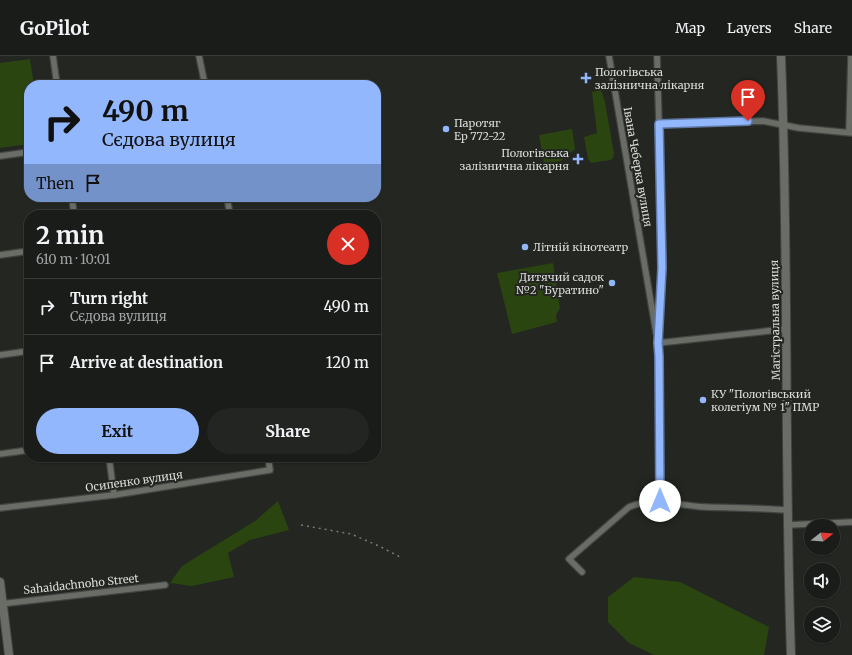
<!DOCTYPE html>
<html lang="en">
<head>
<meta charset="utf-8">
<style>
  :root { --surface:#1a1c19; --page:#232522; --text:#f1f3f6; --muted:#9fa1a2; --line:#383a38; --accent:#92b7fd }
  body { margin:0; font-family:Merriweather,serif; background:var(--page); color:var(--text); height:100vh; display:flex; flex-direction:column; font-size:15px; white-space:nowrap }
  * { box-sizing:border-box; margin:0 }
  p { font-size:13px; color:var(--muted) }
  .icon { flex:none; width:22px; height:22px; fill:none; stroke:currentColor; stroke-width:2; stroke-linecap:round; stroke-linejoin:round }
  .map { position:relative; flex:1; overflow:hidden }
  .sheet { position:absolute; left:24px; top:154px; width:357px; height:252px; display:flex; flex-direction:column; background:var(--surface); border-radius:16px; box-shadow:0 1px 3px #0004,0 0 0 1px var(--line) }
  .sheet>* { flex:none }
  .hud { position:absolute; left:24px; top:24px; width:357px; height:122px; border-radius:16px; box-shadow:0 1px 3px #0004,0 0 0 1px var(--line); background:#92b7fd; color:#111; overflow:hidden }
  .needle { width:26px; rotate:73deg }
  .fabs { position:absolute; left:804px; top:463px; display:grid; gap:8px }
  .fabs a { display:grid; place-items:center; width:36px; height:36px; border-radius:50%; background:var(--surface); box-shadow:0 1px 3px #0004,0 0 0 1px var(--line); font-size:20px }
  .pin { position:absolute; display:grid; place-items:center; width:34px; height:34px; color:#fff; margin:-41px -17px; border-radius:50% 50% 50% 0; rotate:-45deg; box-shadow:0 0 4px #0007 }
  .pin .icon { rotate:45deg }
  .me { position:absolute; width:44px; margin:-22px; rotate:0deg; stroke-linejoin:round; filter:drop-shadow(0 0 3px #0008) }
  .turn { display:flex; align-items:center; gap:14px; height:84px; padding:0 12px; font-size:18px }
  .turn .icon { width:52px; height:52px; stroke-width:2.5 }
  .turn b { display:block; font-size:28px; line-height:34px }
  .then { display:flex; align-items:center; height:38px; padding:0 12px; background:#0003; gap:8px; font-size:15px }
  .round { display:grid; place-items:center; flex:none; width:42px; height:42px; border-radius:21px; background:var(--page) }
  .overview { display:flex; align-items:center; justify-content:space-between; height:68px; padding:0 12px }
  h1 { font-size:24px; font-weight:700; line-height:30px }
  .action { display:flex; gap:8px; margin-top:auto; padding:8px 12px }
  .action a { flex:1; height:46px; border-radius:24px; background:var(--accent); color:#111; font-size:16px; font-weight:700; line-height:46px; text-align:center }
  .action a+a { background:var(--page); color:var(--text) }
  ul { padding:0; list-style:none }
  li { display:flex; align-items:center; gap:12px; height:56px; padding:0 12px; border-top:1px solid var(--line) }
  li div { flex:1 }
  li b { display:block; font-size:15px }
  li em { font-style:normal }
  header { display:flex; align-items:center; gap:24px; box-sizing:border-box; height:56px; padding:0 20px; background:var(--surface); border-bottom:1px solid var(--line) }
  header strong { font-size:19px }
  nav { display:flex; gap:22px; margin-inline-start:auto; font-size:14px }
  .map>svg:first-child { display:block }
</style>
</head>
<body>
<header>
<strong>GoPilot</strong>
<nav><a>Map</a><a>Layers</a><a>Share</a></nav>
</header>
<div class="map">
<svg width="852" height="599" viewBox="0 0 852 599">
  <rect width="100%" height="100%" fill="#232621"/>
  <g fill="#2b4511">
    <path d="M30,3l4,26h-5v59l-29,4v-85z"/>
    <path d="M601,34l4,12 9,52 -1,4 -3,2 -19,3 -3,-4 -4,-22 13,-4 -5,-41z"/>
    <path d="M572,73l3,20 -14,12 -17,3 -5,-29z"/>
    <path d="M553,207l7,45 -4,7 1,7 -45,12 -15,-61z"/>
    <path d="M278,445l11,29 -39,10 -22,13 6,24 -42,9 -22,-3 12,-17 73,-45z"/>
    <path d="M634,521l46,5 89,45 -5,28h-110l-25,-12 -21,-21v-25z"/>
  </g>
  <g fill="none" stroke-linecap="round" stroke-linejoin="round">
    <g stroke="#414440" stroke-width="8">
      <g id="street">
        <path d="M53,0l4,29"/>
        <path d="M199,0l6,29"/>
        <path d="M609,0l47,276"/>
        <path d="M657,0l6,206 -5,81 1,13 1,145"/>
        <path d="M659,68l104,-3 36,7 53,5"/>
        <path d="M849,76l2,-76"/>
        <path d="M0,100l29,-4"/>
        <path d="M72,141l2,18"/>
        <path d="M227,141l3,18"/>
        <path d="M0,199l29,-4"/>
        <path d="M657,284l1,3 128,-14"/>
        <path d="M0,299l29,-4"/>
        <path d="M0,398l29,-4"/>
        <path d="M109,401l5,38"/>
        <path d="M0,452l114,-13 156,-25 -2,-13"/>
        <path d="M788,469l64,-3"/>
        <path d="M582,516l-13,-13 60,-52c26,-11 49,-1 76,0 27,1 55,1 83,3"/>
        <path d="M0,548l165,-19"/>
      </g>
    </g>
    <g stroke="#414440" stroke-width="10">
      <g id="secondary">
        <path d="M781,0c8,200 3,399 10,599"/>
        <path d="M0,526l9,73"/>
      </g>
    </g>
    <use href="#street" stroke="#696d66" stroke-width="5.5"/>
    <use href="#secondary" stroke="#696d66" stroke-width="8"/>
    <path stroke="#787b77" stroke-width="1.5" stroke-dasharray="2 4" stroke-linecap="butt" d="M301,469l50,9 28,12 23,12"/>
  </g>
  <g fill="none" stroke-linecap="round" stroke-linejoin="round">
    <g stroke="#5f77a4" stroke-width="10">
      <path id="route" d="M660,445l-1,-145 -1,-13 4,-75 -3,-144 89,-3"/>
    </g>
    <use href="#route" stroke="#92b7fd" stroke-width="7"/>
  </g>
  <g fill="#92b7fd" stroke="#232621" stroke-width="1.5">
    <path d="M584 16h4v4h4v4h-4v4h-4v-4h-4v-4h4z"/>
    <circle cx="446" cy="73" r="4"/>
    <path d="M576 97h4v4h4v4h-4v4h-4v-4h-4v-4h4z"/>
    <circle cx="525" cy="191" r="4"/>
    <circle cx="612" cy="227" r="4"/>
    <circle cx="703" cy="344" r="4"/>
  </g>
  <g text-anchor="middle" stroke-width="4" stroke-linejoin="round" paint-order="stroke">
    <g font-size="11" fill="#d9dcd8" stroke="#232621" text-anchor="start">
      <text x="595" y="20">Пологiвська<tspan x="595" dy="13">залiзнична лiкарня</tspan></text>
      <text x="454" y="71">Паротяг<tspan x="454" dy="13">Ер 772-22</tspan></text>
      <text x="569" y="101" text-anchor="end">Пологівська<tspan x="569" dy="13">залізнична лікарня</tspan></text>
      <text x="533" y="195">Літній кінотеатр</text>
      <text x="604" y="225" text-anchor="end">Дитячий садок<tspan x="604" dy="13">№2 "Буратино"</tspan></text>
      <text x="711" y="342">КУ "Пологівський<tspan x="711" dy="13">колегіум № 1" ПМР</tspan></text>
    </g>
    <g font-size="11" fill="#d9dcd8" stroke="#232621">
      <text transform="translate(638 111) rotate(80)" y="4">Івана Чеберка вулиця</text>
      <text transform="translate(775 264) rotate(-91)" y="4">Магістральна вулиця</text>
      <text transform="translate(134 425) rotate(-8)" y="4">Осипенко вулиця</text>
      <text transform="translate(81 528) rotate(-6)" y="4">Sahaidachnoho Street</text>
    </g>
  </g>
</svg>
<div class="fabs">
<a><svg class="needle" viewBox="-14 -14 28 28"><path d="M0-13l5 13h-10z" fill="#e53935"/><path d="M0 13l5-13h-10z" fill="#9fa1a2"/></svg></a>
<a><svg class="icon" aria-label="sound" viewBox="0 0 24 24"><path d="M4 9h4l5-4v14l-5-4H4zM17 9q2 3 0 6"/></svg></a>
<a><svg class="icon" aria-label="layers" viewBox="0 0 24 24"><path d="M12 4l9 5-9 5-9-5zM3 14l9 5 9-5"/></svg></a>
</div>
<div class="pin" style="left:748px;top:65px;background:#d93025"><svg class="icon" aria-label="arrive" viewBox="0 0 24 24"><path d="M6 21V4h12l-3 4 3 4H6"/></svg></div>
<svg class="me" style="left:660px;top:445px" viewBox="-20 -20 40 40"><circle r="19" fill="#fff"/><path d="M0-13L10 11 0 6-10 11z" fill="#92b7fd"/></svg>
<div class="hud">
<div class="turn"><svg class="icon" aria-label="right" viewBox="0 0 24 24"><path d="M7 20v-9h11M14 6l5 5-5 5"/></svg><div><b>490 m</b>Сєдова вулиця</div></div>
<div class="then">Then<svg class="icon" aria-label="arrive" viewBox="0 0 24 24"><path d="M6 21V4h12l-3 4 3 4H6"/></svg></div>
</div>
<section class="sheet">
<div class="overview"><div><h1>2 min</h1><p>610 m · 10:01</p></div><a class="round" style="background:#d93025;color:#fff"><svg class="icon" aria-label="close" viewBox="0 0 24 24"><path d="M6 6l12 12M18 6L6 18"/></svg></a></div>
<ul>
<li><svg class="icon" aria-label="right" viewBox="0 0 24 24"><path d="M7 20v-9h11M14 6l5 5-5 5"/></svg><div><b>Turn right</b><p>Сєдова вулиця</p></div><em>490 m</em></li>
<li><svg class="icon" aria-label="arrive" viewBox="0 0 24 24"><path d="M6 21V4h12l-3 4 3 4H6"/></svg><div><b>Arrive at destination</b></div><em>120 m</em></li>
</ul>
<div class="action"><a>Exit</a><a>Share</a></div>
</section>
</div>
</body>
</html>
